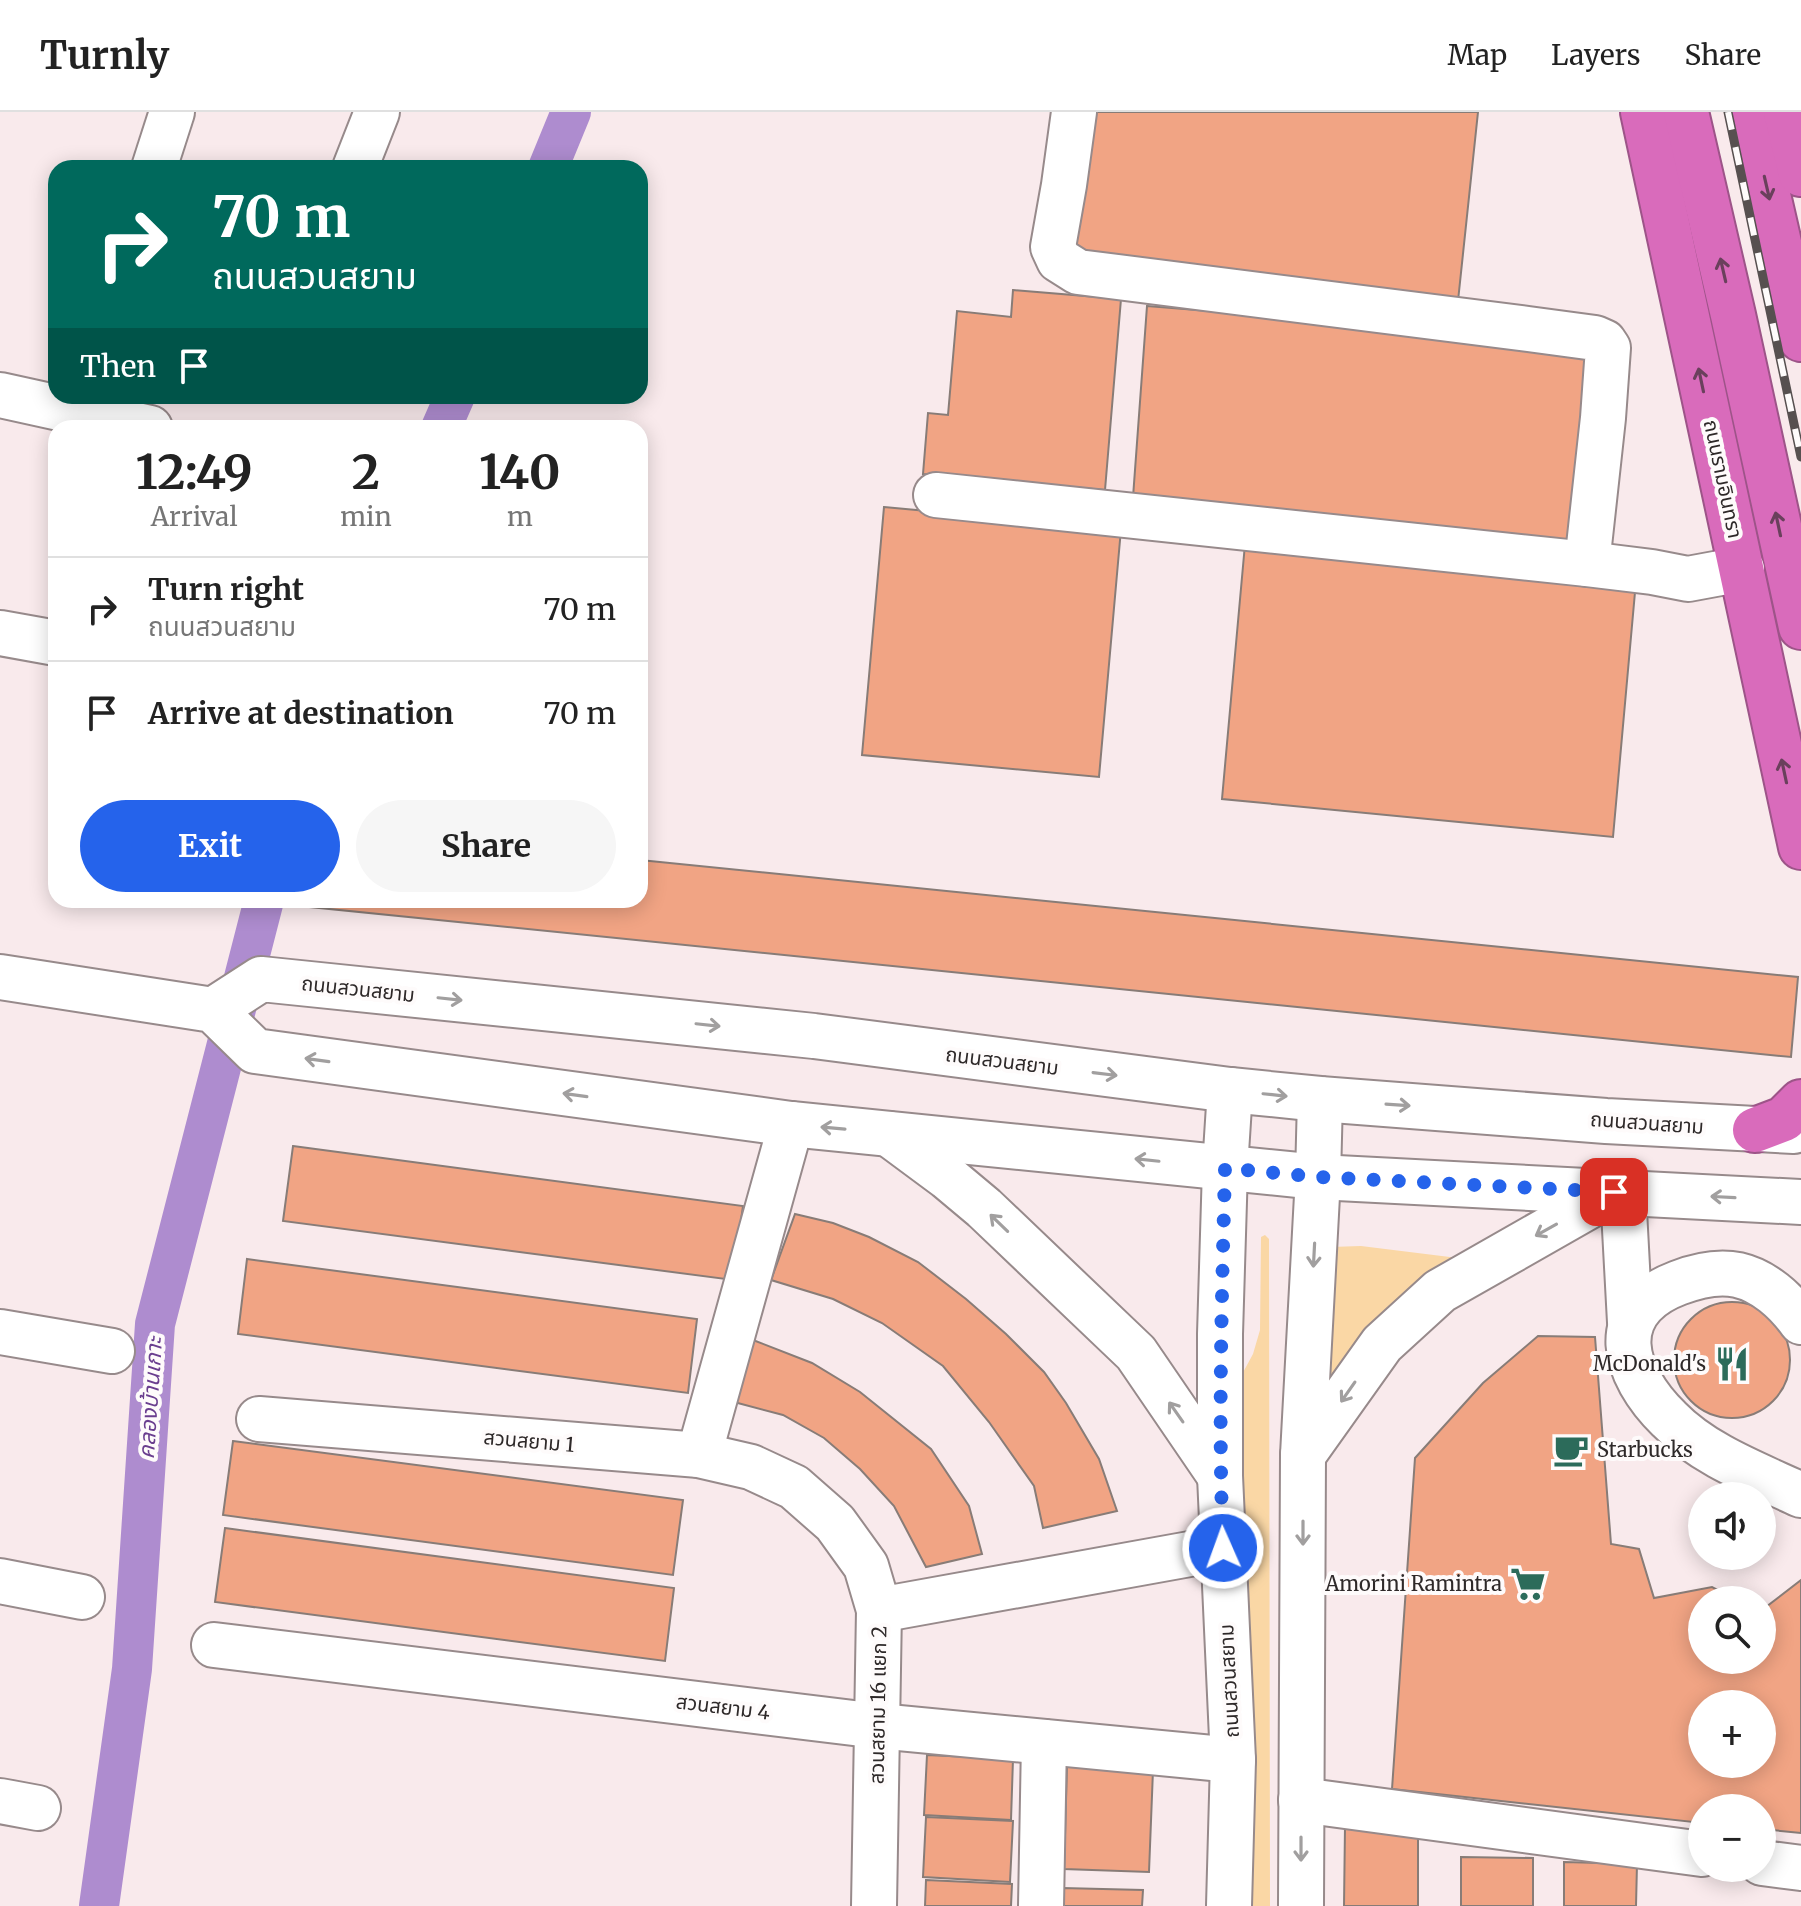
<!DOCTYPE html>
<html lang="en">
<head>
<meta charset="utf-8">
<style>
  :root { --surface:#fff; --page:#f6f6f6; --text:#222; --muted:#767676; --line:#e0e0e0; --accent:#2563eb }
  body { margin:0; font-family:Merriweather,"Noto Sans Thai",serif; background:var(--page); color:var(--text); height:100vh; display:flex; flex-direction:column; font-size:30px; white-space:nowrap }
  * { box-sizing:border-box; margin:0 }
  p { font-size:26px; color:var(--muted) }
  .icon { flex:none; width:44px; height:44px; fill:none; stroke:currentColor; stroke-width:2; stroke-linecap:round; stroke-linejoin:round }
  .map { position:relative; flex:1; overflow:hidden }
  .panel { position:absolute; left:48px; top:308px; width:600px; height:488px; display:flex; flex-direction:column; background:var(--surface); border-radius:24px; box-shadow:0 4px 20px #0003 }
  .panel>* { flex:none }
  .guide { position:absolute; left:48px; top:48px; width:600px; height:244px; border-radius:24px; box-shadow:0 4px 20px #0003; background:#00695c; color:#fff; overflow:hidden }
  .tools { position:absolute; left:1688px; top:1370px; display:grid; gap:16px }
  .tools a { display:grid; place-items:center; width:88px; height:88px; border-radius:50%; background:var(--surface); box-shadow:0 4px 20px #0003; font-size:40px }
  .pin { position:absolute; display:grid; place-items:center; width:68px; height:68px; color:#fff; margin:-34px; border-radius:16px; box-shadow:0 4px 12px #0006 }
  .me { position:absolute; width:88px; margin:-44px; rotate:358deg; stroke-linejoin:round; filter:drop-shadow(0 0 6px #0008) }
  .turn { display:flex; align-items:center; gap:28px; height:168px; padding:0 32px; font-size:36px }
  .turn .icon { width:104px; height:104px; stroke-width:2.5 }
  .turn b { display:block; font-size:56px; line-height:68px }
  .then { display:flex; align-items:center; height:76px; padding:0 32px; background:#0003; gap:16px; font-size:30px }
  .eta { display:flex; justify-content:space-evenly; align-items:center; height:136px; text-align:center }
  .eta b { font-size:48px; font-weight:700; line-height:56px }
  .button { display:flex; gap:16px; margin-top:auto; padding:16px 32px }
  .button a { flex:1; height:92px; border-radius:48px; background:var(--accent); color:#fff; font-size:32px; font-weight:700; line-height:92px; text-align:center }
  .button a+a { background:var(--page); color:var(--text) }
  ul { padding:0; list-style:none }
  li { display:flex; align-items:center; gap:24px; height:104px; padding:0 32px; border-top:2px solid var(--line) }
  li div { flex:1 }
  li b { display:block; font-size:30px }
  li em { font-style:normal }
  header { display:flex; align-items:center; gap:48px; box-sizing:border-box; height:112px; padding:0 40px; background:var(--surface); border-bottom:2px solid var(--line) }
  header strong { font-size:38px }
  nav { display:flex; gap:44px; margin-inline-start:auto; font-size:28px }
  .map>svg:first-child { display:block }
</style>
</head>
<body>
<header>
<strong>Turnly</strong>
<nav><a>Map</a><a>Layers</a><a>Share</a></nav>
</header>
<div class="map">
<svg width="1801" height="1794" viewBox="0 0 1801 1794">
  <rect width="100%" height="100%" fill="#f9eaec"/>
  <g fill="#fad7a5">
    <path d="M1265,1123l4,4 1,667h-28l-2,-528 13,-24 7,-24 1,-93z"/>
    <path d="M1361,1134l105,13 -117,96 -21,26 2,-134z"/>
  </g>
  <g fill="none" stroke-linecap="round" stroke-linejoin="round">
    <g stroke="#ae8ccf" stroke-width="40">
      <path d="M548,56l23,-56"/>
      <path d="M441,316l14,-32"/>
      <path d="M99,1794l33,-237 23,-345 109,-424"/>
    </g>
  </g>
  <g fill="#f1a484" stroke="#887c77" stroke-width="2" fill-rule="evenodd">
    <path d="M1084,0h394l-20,189 -389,-44z"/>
    <path d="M1013,178l108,9 -16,191 -182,-16 5,-61 20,2 9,-104 54,6z"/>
    <path d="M1147,194l449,36 -15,204 -449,-35z"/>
    <path d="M884,395l237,22 -22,248 -237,-22z"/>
    <path d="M1245,432l391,37 -23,256 -391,-38z"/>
    <path d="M640,748l1158,117 -7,80 -1481,-150v-7h330z"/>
    <path d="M293,1034l450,60 -10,74 -450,-59z"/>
    <path d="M795,1102l38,9 36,14 49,25 48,37 40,35 38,38 22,31 33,56 18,52 -74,17 -9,-42 -45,-64 -46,-56 -61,-43 -49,-24 -62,-19z"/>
    <path d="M247,1147l450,60 -9,74 -450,-59z"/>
    <circle cx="1732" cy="1248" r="58"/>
    <path d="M1538,1224l57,1 16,207 28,5 15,49 58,-11 25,13h-35v60h60v-50l39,-30v253l-39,-4v-21h-60v15l-310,-34 23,-331 68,-75zM1702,1592h60v60h-60z"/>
    <path d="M753,1228l59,23 48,29 71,57 38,57 13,48 -56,13 -32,-61 -34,-37 -36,-31 -41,-23 -49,-13z"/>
    <path d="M233,1329l450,59 -10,75 -450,-60z"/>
    <path d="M225,1416l449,60 -9,73 -450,-59z"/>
    <path d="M927,1643l86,4 -2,61 -87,-5z"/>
    <path d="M1067,1654l86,4 -4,102 -85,-3z"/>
    <path d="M926,1705l87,4 -3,61 -87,-5z"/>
    <path d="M1345,1714l73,1v79h-74z"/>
    <path d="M1461,1745l72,1v48h-72z"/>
    <path d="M1564,1750l73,2 -1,42h-72z"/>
    <path d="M926,1768l86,4 -1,22h-86z"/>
    <path d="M1062,1776l81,2 -1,16h-81z"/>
  </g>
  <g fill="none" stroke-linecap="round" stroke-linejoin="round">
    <g stroke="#978a8b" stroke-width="48">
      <g id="minor">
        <path d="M1074,0l-10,73 -11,62 6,13 19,12 450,57 67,9 9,4 4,6 -5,70 -16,146"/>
        <path d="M154,56l18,-56"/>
        <path d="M355,56l22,-56"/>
        <path d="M0,283l150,33"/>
        <path d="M936,383l651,69 65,8 36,7 54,-10"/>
        <path d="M0,521l56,10"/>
        <path d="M0,865l213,33 42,41 536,73 527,53 483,25"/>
        <path d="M213,898l48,-31 553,57 416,54 90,9 286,22 188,10"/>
        <path d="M889,1022l58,43 37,31 152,145 84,123"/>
        <path d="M1623,1080l7,130"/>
        <path d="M1801,1210c-15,-21 -37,-41 -63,-47 -19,-4 -42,1 -60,8 -74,28 -55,91 -9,136 35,36 87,55 132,76"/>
        <path d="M0,1220l112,19"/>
        <path d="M259,1307l440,36 52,12 43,20 41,36 31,43 13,44 -5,296"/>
        <path d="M699,1343l92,-331"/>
        <path d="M1303,1343l79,-111 58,-53 174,-99"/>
        <path d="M0,1469l82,16"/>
        <path d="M879,1498l344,-62"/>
        <path d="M214,1533l664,81 355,34"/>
        <path d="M1301,1688l401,54"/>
        <path d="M0,1689l38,7"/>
        <path d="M1762,1751l39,5"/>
        <path d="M1041,1794l3,-164"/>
        <path d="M1229,1794l4,-146 -13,-284v-142l5,-166 5,-78"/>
        <path d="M1301,1794l2,-451 15,-278 2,-78"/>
      </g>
    </g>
    <g stroke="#9d5488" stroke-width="48">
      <g id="highway">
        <path d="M1643,0l158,735"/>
        <path d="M1686,0l47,203 68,312"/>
        <path d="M1749,0l52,227"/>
        <path d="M1786,0l15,62"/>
        <path d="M1755,1018l29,-11 17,-17"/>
      </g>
    </g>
    <use href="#minor" stroke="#fff" stroke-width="44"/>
    <use href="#highway" stroke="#d96bbb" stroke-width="44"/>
    <g stroke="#575050" stroke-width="9">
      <path id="rail" d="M1728,0l73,345"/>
    </g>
    <use href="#rail" stroke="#fefbfb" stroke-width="6" stroke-dasharray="18" stroke-linecap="butt"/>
  </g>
  <defs><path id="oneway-shaft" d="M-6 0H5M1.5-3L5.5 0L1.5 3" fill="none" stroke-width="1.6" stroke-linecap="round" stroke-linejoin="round" transform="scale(2)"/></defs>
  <g stroke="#6a405c">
    <use href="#oneway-shaft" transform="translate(1767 76) rotate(77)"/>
    <use href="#oneway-shaft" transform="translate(1723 158) rotate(-103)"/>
    <use href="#oneway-shaft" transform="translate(1701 268) rotate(-102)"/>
    <use href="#oneway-shaft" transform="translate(1778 412) rotate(-102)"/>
    <use href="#oneway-shaft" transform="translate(1784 659) rotate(-102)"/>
  </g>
  <g stroke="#a19f9f">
    <use href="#oneway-shaft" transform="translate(450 887) rotate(6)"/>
    <use href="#oneway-shaft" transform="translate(708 913) rotate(6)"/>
    <use href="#oneway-shaft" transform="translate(317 948) rotate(-172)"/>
    <use href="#oneway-shaft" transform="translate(1105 962) rotate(7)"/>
    <use href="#oneway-shaft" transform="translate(575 983) rotate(-172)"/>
    <use href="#oneway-shaft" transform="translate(1275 983) rotate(6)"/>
    <use href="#oneway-shaft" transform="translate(1398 993) rotate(4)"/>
    <use href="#oneway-shaft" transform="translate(833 1016) rotate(-175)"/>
    <use href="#oneway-shaft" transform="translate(1147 1048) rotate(-174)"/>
    <use href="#oneway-shaft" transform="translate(1723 1085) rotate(-177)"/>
    <use href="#oneway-shaft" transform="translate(999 1111) rotate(-136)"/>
    <use href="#oneway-shaft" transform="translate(1546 1118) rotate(151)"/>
    <use href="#oneway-shaft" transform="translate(1314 1143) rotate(93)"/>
    <use href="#oneway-shaft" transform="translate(1348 1280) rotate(125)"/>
    <use href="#oneway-shaft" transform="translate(1176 1300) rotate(-125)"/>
    <use href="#oneway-shaft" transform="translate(1303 1421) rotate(90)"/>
    <use href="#oneway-shaft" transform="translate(1301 1737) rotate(90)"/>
  </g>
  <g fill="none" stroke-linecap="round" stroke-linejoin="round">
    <path stroke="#2563eb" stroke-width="14" stroke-dasharray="0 25.2" d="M1223,1436c-5,-127 -1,-254 2,-380l93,9 296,15"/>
  </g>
  <defs>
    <g id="restaurant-bare" transform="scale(2.76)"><path d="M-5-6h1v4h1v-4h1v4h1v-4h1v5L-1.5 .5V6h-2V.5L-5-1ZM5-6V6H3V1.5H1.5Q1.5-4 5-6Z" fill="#2c6b5a" stroke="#fefbfb" stroke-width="2.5" paint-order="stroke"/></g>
    <g id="cafe-bare" transform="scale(2.76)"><path d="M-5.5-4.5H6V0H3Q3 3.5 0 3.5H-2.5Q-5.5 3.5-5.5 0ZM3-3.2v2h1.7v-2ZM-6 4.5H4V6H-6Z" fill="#2c6b5a" stroke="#fefbfb" stroke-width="2.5" paint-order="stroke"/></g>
    <g id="supermarket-bare" transform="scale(2.76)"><path d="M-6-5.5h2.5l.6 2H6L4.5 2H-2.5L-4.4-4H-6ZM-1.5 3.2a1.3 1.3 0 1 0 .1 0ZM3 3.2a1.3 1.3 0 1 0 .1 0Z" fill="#2c6b5a" stroke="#fefbfb" stroke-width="2.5" paint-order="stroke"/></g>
  </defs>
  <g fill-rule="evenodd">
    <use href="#restaurant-bare" x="1732" y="1252"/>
    <use href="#cafe-bare" x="1571" y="1338"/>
    <use href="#supermarket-bare" x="1528" y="1472"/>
  </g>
  <g text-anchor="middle" stroke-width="8" stroke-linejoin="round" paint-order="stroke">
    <g font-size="20" fill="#2e2929" stroke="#fefbfb">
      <text transform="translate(1723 367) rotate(78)" y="7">ถนนรามอินทรา</text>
      <text transform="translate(358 877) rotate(6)" y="7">ถนนสวนสยาม</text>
      <text transform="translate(1002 949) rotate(7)" y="7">ถนนสวนสยาม</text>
      <text transform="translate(1647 1011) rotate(4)" y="7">ถนนสวนสยาม</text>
      <text transform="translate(529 1329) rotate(5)" y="7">สวนสยาม 1</text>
      <text transform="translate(1229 1569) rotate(-93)" y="7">ถนนสวนสยาม</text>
      <text transform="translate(878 1593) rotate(-89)" y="7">สวนสยาม 16 แยก 2</text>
      <text transform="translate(723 1595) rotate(7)" y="7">สวนสยาม 4</text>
    </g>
    <g font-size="20" fill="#2e2929" stroke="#fefbfb" text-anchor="end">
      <text x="1706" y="1259">McDonald's</text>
      <text x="1597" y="1345" text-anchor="start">Starbucks</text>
      <text x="1502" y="1479">Amorini Ramintra</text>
    </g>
    <g font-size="22" font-style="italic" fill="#6a3e8f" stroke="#fefbfb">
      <text transform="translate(150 1286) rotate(-86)" y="8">คลองบ้านเกาะ</text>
    </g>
  </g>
</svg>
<div class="tools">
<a><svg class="icon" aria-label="sound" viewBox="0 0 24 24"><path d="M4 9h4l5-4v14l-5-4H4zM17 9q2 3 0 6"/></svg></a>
<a><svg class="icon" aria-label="search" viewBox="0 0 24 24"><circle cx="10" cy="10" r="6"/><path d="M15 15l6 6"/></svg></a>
<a>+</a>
<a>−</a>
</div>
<div class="pin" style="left:1614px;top:1080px;background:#d93025"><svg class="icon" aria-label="arrive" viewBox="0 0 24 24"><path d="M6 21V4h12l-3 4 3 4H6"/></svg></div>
<svg class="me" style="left:1223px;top:1436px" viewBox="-20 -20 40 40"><circle r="17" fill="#2563eb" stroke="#fff" stroke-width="3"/><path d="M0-11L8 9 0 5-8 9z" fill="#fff"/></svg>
<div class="guide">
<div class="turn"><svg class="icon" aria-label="right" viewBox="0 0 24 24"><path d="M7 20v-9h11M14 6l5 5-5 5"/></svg><div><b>70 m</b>ถนนสวนสยาม</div></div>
<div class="then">Then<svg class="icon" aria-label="arrive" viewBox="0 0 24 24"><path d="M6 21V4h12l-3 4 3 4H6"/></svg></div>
</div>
<section class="panel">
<div class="eta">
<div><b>12:49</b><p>Arrival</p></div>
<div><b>2</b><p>min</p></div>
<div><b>140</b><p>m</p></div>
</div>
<ul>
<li><svg class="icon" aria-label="right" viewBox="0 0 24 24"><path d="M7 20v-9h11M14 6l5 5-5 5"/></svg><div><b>Turn right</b><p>ถนนสวนสยาม</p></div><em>70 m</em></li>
<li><svg class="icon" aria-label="arrive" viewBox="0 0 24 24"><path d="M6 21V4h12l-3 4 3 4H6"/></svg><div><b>Arrive at destination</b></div><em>70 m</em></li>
</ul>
<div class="button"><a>Exit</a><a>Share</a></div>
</section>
</div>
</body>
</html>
